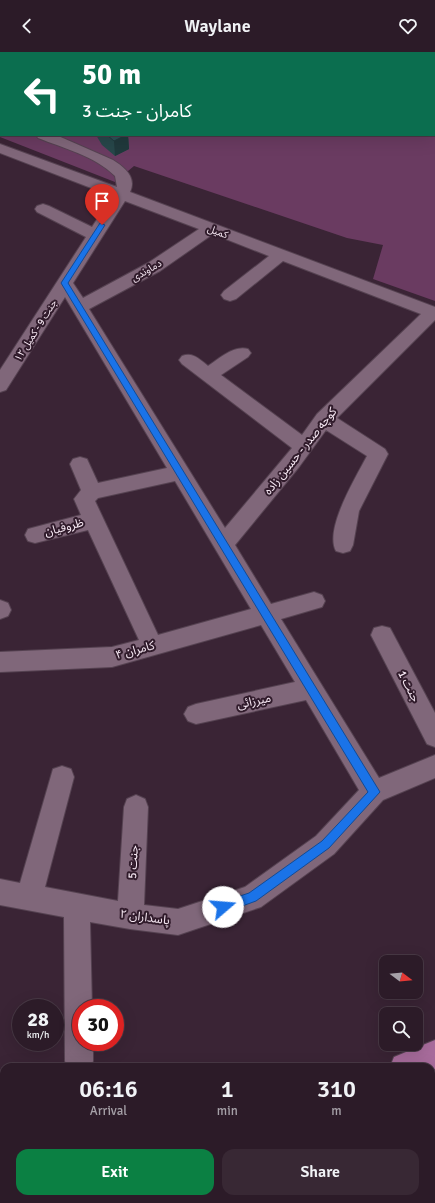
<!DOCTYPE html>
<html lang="en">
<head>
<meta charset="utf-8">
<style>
  :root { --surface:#2c1b28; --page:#382834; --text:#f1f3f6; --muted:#a6a1a8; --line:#483945; --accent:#0b8043 }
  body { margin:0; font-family:Signika,"Noto Sans Arabic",sans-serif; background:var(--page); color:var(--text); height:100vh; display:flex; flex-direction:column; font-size:15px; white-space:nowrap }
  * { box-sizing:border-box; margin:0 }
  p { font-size:13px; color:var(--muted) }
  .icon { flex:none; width:22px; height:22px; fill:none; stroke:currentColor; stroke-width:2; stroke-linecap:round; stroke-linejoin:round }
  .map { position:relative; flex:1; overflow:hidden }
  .side { position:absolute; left:0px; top:1011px; width:435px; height:140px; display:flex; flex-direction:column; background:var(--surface); border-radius:12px 12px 0 0; box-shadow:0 4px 16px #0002,0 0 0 1px var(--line) }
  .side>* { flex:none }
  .top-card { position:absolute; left:0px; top:0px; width:435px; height:84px; box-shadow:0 4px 16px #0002,0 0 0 1px var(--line); background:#0b6e4f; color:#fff; overflow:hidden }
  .needle { width:26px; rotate:106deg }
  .controls { position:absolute; left:379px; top:903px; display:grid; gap:8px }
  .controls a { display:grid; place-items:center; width:44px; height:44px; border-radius:8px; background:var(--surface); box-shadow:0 4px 16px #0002,0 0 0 1px var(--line); font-size:20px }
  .speed { position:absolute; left:12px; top:947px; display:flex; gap:8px; font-size:20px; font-weight:700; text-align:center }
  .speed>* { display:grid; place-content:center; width:52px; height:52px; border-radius:50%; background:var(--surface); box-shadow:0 4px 16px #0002,0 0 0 1px var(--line); line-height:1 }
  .speed small { font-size:10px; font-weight:400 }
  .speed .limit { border:6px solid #d22; background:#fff; color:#111 }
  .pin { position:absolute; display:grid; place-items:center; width:34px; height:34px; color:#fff; margin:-41px -17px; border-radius:50% 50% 50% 0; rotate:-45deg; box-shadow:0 0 4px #0007 }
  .pin .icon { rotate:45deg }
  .me { position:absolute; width:44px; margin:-22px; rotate:72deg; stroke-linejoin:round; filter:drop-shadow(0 0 3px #0008) }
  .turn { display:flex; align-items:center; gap:14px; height:84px; padding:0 16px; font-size:18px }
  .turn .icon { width:52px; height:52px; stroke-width:2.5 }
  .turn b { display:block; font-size:28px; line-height:34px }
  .eta { display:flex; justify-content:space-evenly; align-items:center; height:68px; text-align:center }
  .eta b { font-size:24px; font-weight:600; line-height:28px }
  .button { display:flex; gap:8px; margin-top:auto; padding:8px 16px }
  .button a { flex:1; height:46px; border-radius:12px; background:var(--accent); color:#fff; font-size:16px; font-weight:600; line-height:46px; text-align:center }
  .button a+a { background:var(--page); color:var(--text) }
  header { display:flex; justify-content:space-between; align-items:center; height:52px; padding:0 16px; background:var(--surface); font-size:18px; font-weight:600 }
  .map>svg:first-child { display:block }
</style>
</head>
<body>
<header><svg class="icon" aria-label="back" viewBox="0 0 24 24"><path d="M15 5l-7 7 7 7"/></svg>Waylane<svg class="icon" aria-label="heart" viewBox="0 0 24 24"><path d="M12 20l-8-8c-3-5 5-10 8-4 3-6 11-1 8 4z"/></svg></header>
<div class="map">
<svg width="435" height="1151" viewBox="0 0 435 1151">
  <rect width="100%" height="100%" fill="#3a2435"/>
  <path fill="#6a3b61" d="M0,0l303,1h-302v82h433l1,-41v207l-62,-22 10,-34 -36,-7 -213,-72 -19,16 -115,-45z"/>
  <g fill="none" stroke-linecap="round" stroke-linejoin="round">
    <g stroke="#554251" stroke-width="2">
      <g id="minor">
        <path d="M36,83h20l57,25c11,7 24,17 17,32l305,115v13l-98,98 48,31 3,5 -29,57 -6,34 -3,6 -7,2 -7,-2c-12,-22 20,-74 31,-95l-41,-26 -27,37 -64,78 36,59 43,-12 8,3 3,6 -3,6 -41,12 98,159 56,-23v23l-52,22 -49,54 -73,53 -83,28 -48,-6 -40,-7 2,86h-11v34h12v19l-2,6h-24l-2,-6 -1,-144 -64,-12v-26l20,4 33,-114 9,-3 9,3 3,8 -29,110 73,14 6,-94 3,-8 9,-4 9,4 3,8 -4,98 34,4 67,-22 71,-51 43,-46 -53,-90 -110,24 -8,-3 -4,-7 4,-7 8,-3 99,-22 -34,-57 -149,42 -112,5v-20l112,-5 27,-7 -51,-110 -53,13 -7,-2 -3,-6 3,-6 53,-14 -7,-16 7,-9 -11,-26 3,-5 7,-2 7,2 11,24 69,-15 -102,-171 -59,93 -6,2v-22l86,-133 -49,-25 -2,-3 2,-3 6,-2 6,2 43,21 20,-31 -112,-43v-9l117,43 -2,-11c-20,-20 -52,-28 -77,-38zM125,149l74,28 -51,34 -65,35 -10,-15zM213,182l56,22 -45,35 -3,4 3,4 6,2 6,-2 47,-38 138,53 -104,100 -15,21 -81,-60 27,-18 3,-4 -3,-4c-14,-4 -28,9 -40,17 -9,-7 -15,-14 -26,-10l-3,4 3,4 110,84 -67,80 -136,-219 71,-38zM175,429l76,128 -93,26 -63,-134 3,-3z"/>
        <path d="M0,548l8,3 3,7 -3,6 -8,3z"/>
        <path d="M382,574l8,2 45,85v34l-8,-3 -56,-109 3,-7z"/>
      </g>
    </g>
    <g stroke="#554251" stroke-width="2">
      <g id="major">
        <path d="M384,0h17l1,1h-17z"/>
        <rect x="434" y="9" width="1" height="8"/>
        <path d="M435,988v29l-4,3v-5h-41l4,-10z"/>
        <rect x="0" y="1050" width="4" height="30"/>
        <path d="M431,1096l4,1v30l-4,-1z"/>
        <path d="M0,1125h4v22h12l-1,4h-15z"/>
      </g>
    </g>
    <use href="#minor" fill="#80677a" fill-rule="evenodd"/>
    <use href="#major" fill="#a86c9c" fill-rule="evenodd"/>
  </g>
  <g fill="#27474a">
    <path d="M196,0h166l4,1h-169z"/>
    <path d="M434,24l1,1v39l-1,-1z"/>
    <path d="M96,83h32l1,14 -14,7 -13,-11z"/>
  </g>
  <g fill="#20393c">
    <path d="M0,0h17l-1,1h-15v10l-1,1z"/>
    <path d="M169,0h20v1h-22z"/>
    <path d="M126,83h2l1,14 -14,7 -1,-15z"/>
  </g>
  <g fill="#2d5256" stroke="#20393c">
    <path d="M140,0h29l-2,1h-31z"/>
    <path d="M276,0h86l4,1h-85z"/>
    <path d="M434,24l1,1v19h-1z"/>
    <path d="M107,83h19l-12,6z"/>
  </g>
  <path fill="#1a73e8" stroke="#114b97" d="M100,171l5,2 -37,58 312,509 -51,56 -73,53 -33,12 -4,-2 -2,-4 2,-4 30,-10 73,-52 46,-49 -307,-509z"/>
  <g text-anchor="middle" stroke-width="4" stroke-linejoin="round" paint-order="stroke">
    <g font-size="10" fill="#f8eaf5" stroke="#301b2b">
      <text transform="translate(218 179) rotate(21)" y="4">کمیل</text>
      <text transform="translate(146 218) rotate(-30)" y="4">دماوندی</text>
      <text transform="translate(35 278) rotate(-58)" y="4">جنت 9 - کمیل ۱۲</text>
    </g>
    <g font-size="12" fill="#f8eaf5" stroke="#301b2b">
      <text transform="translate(300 399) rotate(-51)" y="4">کوچه صدر - حسین زاده</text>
      <text transform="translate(64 475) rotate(-15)" y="4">ظروفیان</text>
      <text transform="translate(135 598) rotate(-15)" y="4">کامران ۴</text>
      <text transform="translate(409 634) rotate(63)" y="4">جنت 1</text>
      <text transform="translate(254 649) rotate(-12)" y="4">میرزائی</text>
      <text transform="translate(133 810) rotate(-87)" y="4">جنت 5</text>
      <text transform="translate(145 865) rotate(8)" y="4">پاسداران ۲</text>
    </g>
  </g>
</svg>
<div class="controls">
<a><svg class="needle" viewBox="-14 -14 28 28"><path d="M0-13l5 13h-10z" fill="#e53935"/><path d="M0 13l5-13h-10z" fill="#a6a1a8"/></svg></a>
<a><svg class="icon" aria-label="search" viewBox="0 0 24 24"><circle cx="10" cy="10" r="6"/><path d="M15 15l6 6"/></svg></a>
</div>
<div class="speed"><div>28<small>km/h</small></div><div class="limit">30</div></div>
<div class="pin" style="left:102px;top:173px;background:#d93025"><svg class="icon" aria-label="arrive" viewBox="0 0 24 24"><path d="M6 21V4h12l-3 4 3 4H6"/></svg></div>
<svg class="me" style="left:223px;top:855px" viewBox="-20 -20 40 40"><circle r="19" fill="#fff"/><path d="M0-13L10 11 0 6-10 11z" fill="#1a73e8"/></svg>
<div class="top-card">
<div class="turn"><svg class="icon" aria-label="left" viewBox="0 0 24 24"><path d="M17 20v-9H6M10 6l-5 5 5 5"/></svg><div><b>50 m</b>کامران - جنت 3</div></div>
</div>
<section class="side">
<div class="eta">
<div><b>06:16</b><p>Arrival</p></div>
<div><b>1</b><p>min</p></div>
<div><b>310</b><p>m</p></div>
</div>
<div class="button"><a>Exit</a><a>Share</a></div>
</section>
</div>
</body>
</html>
